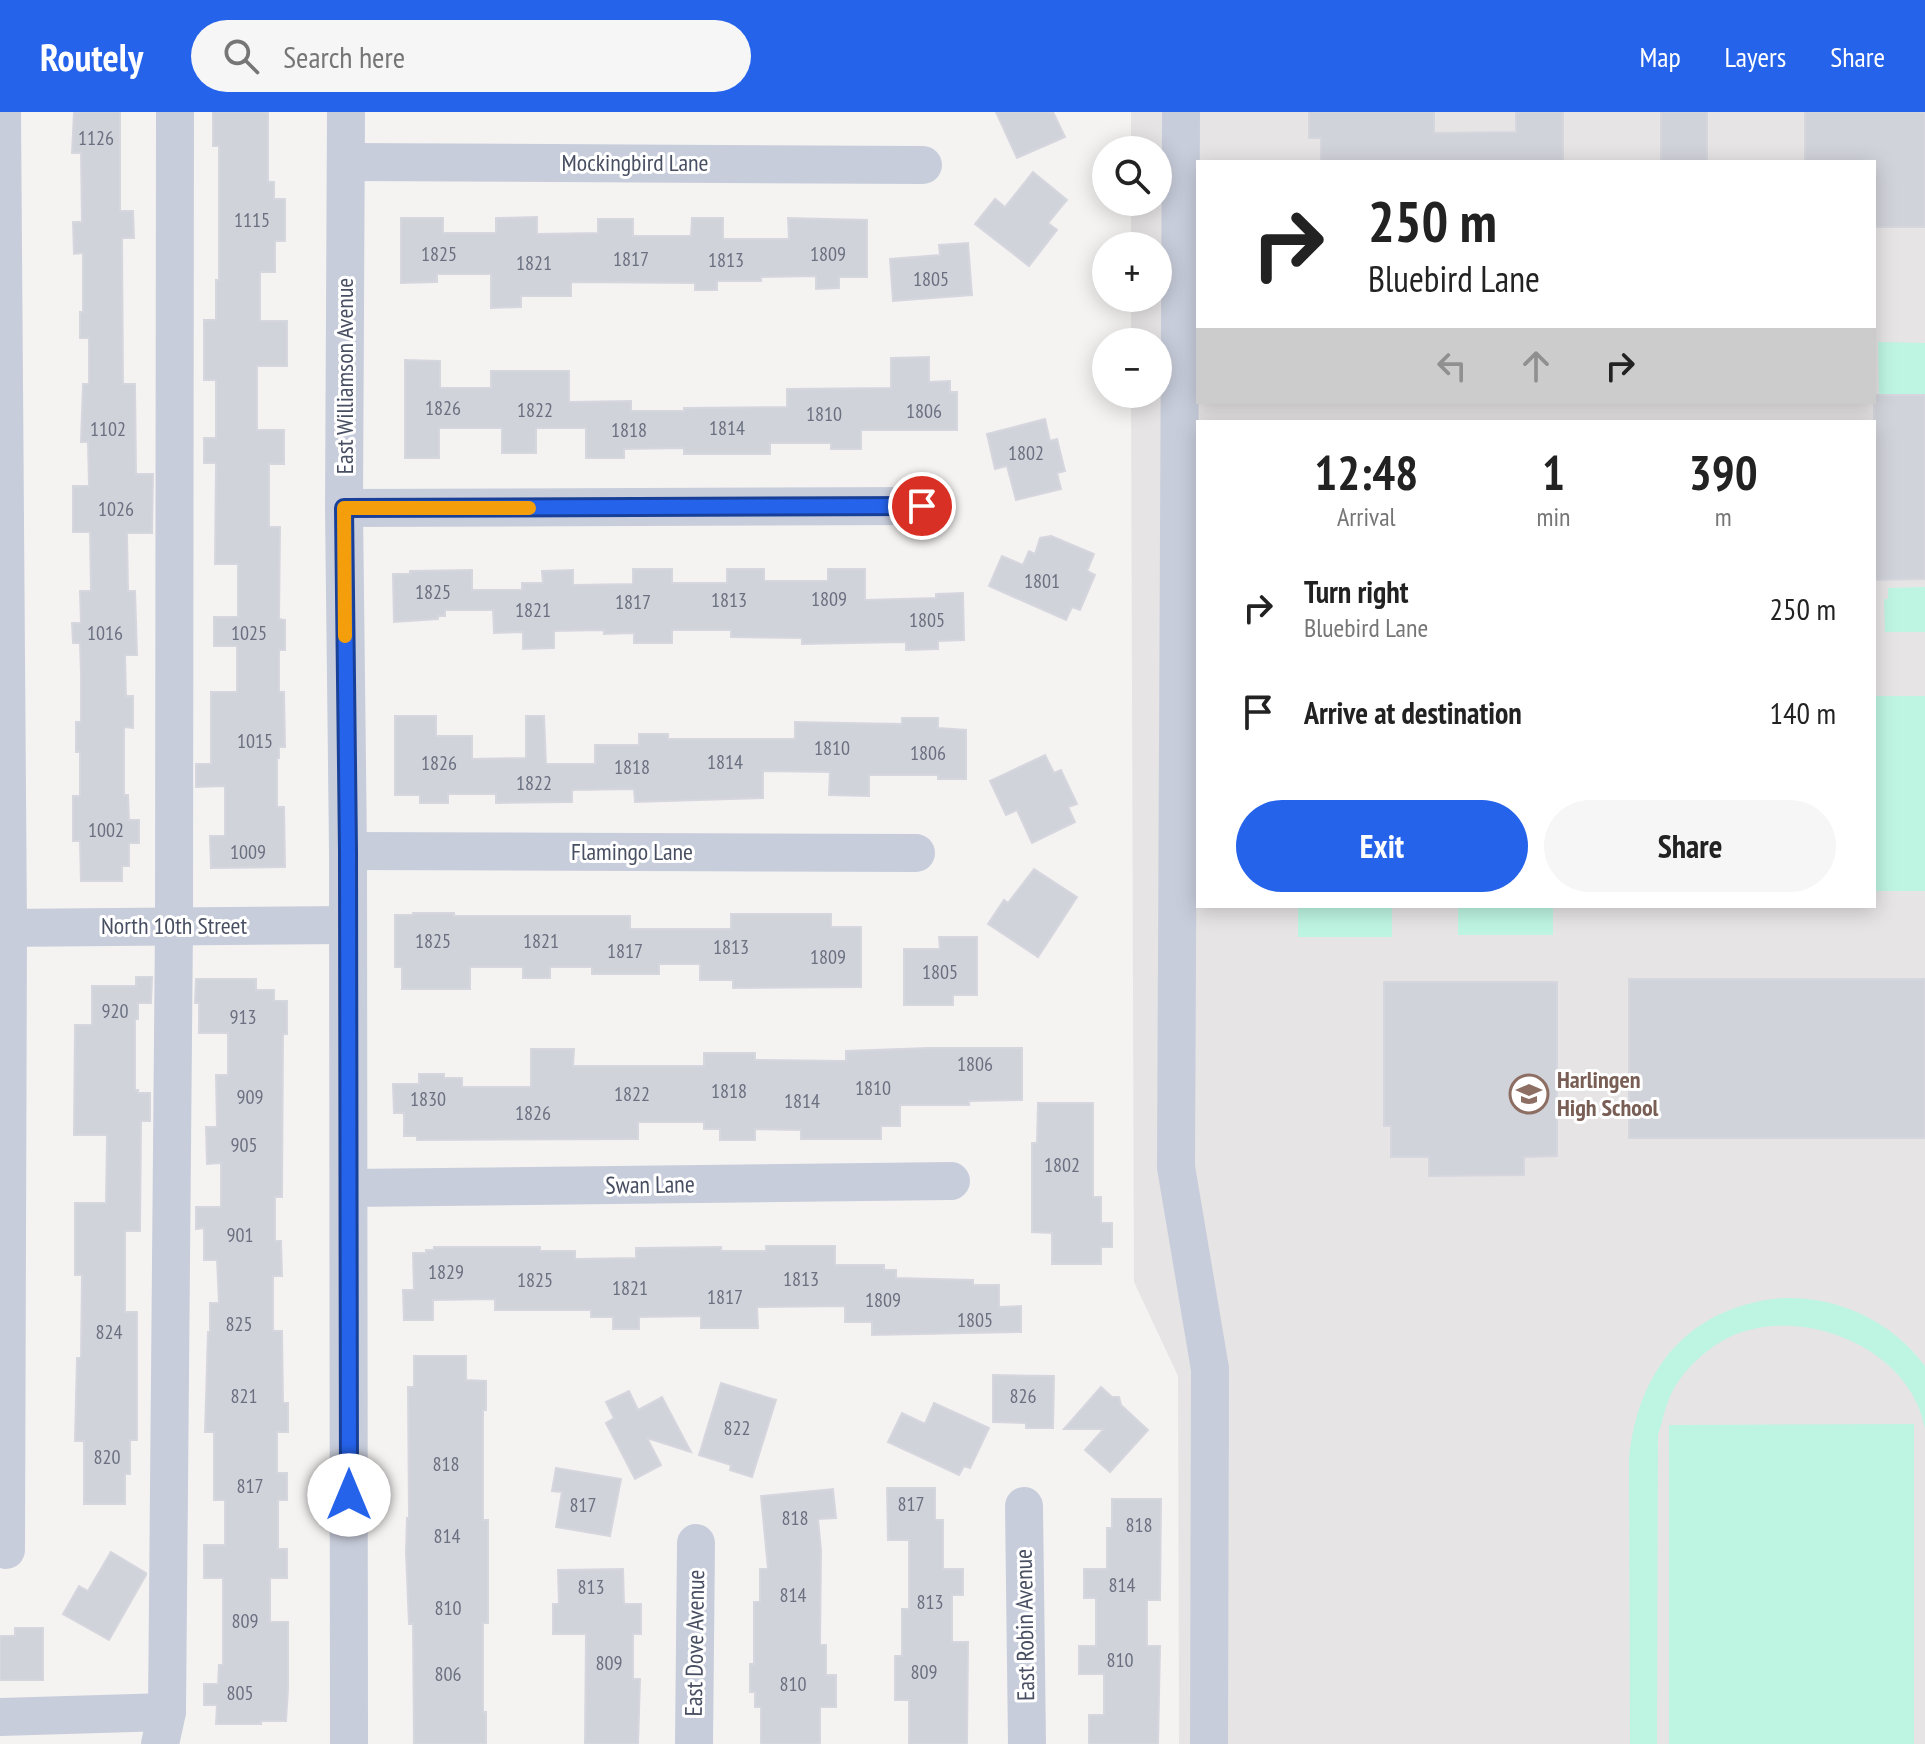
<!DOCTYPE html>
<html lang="en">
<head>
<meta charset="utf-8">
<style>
  :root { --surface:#fff; --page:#f6f6f6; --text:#222; --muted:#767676; --accent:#2563eb }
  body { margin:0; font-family:"PT Sans Narrow",sans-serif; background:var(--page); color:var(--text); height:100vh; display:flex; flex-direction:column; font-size:30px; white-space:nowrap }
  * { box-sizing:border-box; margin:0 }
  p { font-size:26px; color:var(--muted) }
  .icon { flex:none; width:44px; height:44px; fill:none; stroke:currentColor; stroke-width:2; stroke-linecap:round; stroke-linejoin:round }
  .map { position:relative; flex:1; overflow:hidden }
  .sheet { position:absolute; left:1196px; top:308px; width:680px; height:488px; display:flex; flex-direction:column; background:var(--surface); border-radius:0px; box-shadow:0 4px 20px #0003 }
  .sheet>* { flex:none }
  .banner { position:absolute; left:1196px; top:48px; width:680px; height:244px; border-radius:0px; box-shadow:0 4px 20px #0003; background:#fff; color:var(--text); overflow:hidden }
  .fabs { position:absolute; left:1092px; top:24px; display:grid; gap:16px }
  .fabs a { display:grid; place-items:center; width:80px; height:80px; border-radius:50%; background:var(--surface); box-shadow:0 4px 20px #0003; font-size:40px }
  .pin { position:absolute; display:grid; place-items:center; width:68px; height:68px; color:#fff; margin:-34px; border:4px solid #fff; border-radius:50%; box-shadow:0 2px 8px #0007 }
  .me { position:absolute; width:88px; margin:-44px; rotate:0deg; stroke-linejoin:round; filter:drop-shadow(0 0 6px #0008) }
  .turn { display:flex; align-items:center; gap:28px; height:168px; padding:0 40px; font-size:36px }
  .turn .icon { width:104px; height:104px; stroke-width:2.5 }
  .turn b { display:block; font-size:56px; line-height:68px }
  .lanes { display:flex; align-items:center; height:76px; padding:0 40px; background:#0003; justify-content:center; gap:40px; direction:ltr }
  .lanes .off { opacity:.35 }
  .eta { display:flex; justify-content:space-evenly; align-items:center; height:136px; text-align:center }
  .eta b { font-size:48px; font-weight:700; line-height:56px }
  .button { display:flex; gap:16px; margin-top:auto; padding:16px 40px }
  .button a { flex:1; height:92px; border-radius:48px; background:var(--accent); color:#fff; font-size:32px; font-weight:700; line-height:92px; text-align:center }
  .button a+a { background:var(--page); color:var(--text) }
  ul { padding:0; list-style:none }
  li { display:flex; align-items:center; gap:24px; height:104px; padding:0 40px }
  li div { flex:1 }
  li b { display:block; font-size:30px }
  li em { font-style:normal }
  header { display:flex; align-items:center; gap:48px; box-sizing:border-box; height:112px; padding:0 40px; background:var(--accent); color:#fff }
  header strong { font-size:38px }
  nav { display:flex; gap:44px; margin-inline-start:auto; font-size:28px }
  .search { width:560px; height:72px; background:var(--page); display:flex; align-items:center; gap:20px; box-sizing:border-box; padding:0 28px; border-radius:44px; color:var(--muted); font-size:30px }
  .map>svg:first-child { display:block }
</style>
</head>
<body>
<header>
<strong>Routely</strong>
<div class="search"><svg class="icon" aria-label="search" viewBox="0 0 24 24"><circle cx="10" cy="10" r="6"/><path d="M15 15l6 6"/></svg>Search here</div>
<nav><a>Map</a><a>Layers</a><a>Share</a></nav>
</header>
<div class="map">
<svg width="1925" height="1632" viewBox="0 0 1925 1632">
  <rect width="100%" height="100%" fill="#f5f3f2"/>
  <path fill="#e6e4e4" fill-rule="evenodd" d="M1131,0h794v1632h-746l-1,-368 -44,-94 -3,-888h27v-52h-27v-44h27v-52h-27v-44h27v-52h-27zM1198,50h676v240h-676zM1198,310h676v484h-676z"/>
  <g fill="#bef5e2">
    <path d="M1878,230l47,1v52h-46z"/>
    <path d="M1925,475v45h-40l-1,-33h4v-11z"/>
    <rect x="1874" y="584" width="51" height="195"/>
    <rect x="1298" y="794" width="94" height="31"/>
    <rect x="1458" y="794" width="95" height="29"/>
    <path d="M1783,1186c55,-2 109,23 142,68v63c-14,-79 -115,-121 -186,-96 -28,10 -60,39 -70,66 -5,12 -7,24 -11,36l-1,309h-27l-1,-285c9,-91 61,-153 154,-161z"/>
    <path d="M1914,1312v320h-245v-319z"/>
  </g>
  <g fill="#d1d3da" stroke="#d6d6de" stroke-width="2">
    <path d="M74,0h46v99h13l1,27h-12l1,146h12l1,90h17l-1,59h-25l1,58h7l2,64h-12l1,41h7v32l-9,-1v68h4l1,25h10v23h-10v23h-7v15h-41l-1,-40h-7v-45h7v-44h-4v-30h5v-50l-1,-29h-7l-1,-20h9l-1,-32h11l-1,-59h-17v-46h16l-1,-44h-7l2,-58h6v-46h-9v-26h3v-59l-9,1 -1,-32h9l-1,-69h-9z"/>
    <path d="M213,0h55v70h6v17h11v42h-10v31h-15v49h27v45h-30v64h27v34h-15v63h11l-1,92 6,1v30h-6v42h5l1,55h-6v11h-2v49h7l1,60 -74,1 -1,-32h15v-50l-29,1v-23h15v-72h26v-46h-23v-29h24v-53h-23l1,-101h-12v-25h12v-58h-12v-60h12v-40h3v-134h-6z"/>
    <path d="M996,0h57l12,25 -48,21z"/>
    <path d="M1309,0h125v21l82,-1v-20h47v50h-242v-24h-12z"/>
    <rect x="1661" y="0" width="46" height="50"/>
    <path d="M1805,0h120v115h-51v-65h-69z"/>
    <path d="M1033,60l34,28 -19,23 9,7 -28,36 -54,-42 20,-25 10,8z"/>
    <path d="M537,105v17l61,-1v-14h35v17h58l1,-18h31v21h66l-1,-21 79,2v57h-28v11l-23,1v-13l-55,1v4h-44v9h-22v-7l-124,-1v14h-50v11l-30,1v-34h-54v8l-36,1v-65h42v15h53v-15z"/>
    <path d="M968,131l4,52 -79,6 -3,-42 50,-4 -1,-10z"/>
    <path d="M929,245v25l21,-1v11h7v38h-96v19h-30v-6h-61v11h-86v-6l-60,1v9h-38v-30h-50v25h-34v-25h-63v30h-34v-98l35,1v27h51v-17h78v31l62,-1v10h53v-3l103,-1v-18l104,-1v-30z"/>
    <path d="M1874,283h51v184l-51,1z"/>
    <path d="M1045,307l5,22 7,-2 8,32 -8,2 4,16 -45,11 -9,-34 -12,3 -8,-35z"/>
    <path d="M1051,424l43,18 -7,17 8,4 -15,35 -8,-3 -6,13 -77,-34 13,-30 21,9 6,-14 6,3 5,-16z"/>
    <path d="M633,457h39v14h55v-14h37v12h64v-12h37v31l71,-2v-4l27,-1 1,47 -26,1v8l-32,1v-8l-104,2v-6l-71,-1v-7h-59v13h-38v-10l-30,1v-4l-50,1v17l-31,1v-17l-29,1 -1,-23h-48v6h-7v3l-44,3 -1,-48h17v-3l62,-1v20h50v-7h21l-1,-12 31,-1v15l60,-1z"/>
    <path d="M395,604h41v20h36v23l54,-1v-42h18l2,48h49v-19h44v-11h29v5h127v-17l107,2v-6h36v10l28,2v49h-28v-4h-69v21l-40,-1 1,-23 -67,-1v27l-128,4 -1,-13 -62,1v12l-76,1v-9h-48v9h-28v-8h-25z"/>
    <path d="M1045,643l9,18 7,-3 16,34 -9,3 7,15 -43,21 -15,-33 -11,5 -16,-34z"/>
    <path d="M1034,757l43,28 -39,60 -50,-33 16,-24 4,3z"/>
    <path d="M413,801h41v3h176v13h101v-15h100v13h30v60l-128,1v-8h-33v-16h-41v10h-67v-7h-42v11h-27v-11h-53v22h-68v-22h-7v-52h18z"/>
    <path d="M939,825h38v58h-24v10h-49v-56h36z"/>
    <path d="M136,865h16l-1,26h-13v16h-3v71h3v3h12v28h-9l-1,110h-15v81h12v128h-7v34h-5v30h-41v-63h-9l2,-83h4l1,-83h-7v-72h31l1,-68h-33l1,-110h17v-39h44z"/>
    <path d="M196,867h60v11h18v11h13v33h-4l-1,163h-7v44h6l1,35h-9v55h9l1,72h5v29h-11v41h10v27h-9v49h9v29h-17v44h18v67l-2,32h-25v3h-45l1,-19h-13v-21h14l1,-19h4v-87h-19v-33h21v-45h-11v-68h-9l3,-100h2v-29h9l-2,-43h-13v-32l-8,1v-22h25v-44l-14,1 -1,-37h11l-1,-52h12v-42h-29v-30h-4z"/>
    <rect x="1629" y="867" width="296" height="159"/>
    <path d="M1384,870h173v174l-33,1v18l-95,1v-19h-38v-31h-7z"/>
    <path d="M928,936h94v52l-53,1v4h-69v21h-19v13h-80v-9l-46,-1v11h-35v-11h-16v-7h-66v17l-221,1v-4h-13v-23h-10l-1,-29h26v-10h25v4h18v9h69v-38h43l-1,17h131v-13h51v7l91,1v-10z"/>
    <path d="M1038,991h55v94h8v26h11v24h-11v17h-49v-31l-20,-1v-89h5z"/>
    <path d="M766,1134h69v19h49v5h12v8l77,2v5h26v22l22,-1v26l-149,3v-13h-27v-16l-88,1 1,21h-57v-12l-62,1v12h-26v-12h-22v-7h-96v-11l-62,1v20h-29l-1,-30h11l-1,-37h13v-3h8v-3h106v4h35v8l61,-1v-10l85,-1v4h45z"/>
    <path d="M414,1244h52v24l20,1v29h-3v110h5v103h-5v89h3v32h-72l-1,-120h-4l-3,-72 1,-34h2l-1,-131h6z"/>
    <path d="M993,1263l61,1 -1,52h-27v-5l-33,-1z"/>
    <path d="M721,1271l55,17 -24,77 -22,-7 1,-5 -32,-10z"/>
    <path d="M1101,1275l11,10h7l2,8 27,25 -38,42 -25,-22 19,-21h-40z"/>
    <path d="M629,1279l9,19 24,-13 29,55 -44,-14 14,27 -26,14 -29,-56 8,-5 -8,-16z"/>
    <path d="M934,1291l55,25 -19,40 -6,-2 -5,9 -71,-33 14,-29 23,11z"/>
    <path d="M556,1356l65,11 -11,57 -54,-9 6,-35 -10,-1z"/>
    <path d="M887,1376h48v32h8v49h20v26h-11v47h16l-1,102h-58v-44h-14v-44h7v-47h7v-69h-21z"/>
    <path d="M833,1377l3,29 -18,1 3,31 -1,95h6v30h10v32h-16v37h-59v-37h-6v-15h-5v-28h4v-62h6v-33h8l-7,-73z"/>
    <path d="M1112,1387h49l-1,101h-13v46h13l-2,98h-69v-29h15v-41h-25v-28h17v-48h-12v-29h23v-41h5z"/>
    <path d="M111,1440l35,21v2l-37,65 -46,-26 16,-28 9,5z"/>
    <path d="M623,1457l1,35h17v30h-8v45h7l-2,65h-53l1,-110h-33v-30h6l-1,-34z"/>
    <path d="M15,1516h28v52h-43v-44h15z"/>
  </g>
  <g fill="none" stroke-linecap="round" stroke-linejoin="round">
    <g stroke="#c8cddb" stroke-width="38">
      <path d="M2,0l6,816 -2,622"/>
      <path d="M346,0l-2,396 4,343 1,893"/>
      <path d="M1181,0l-5,1055 34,202 -1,375"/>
      <path d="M346,50l577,3"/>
      <path d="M344,396l578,-2"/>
      <path d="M348,739l568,2"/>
      <path d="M0,816l347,-3"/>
      <path d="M349,1076l602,-7"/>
      <path d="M1024,1394l3,238"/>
      <path d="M0,1605l167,-5"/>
      <path d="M160,1632l7,-32 7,-787 1,-813"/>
      <path d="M694,1632l2,-201"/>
    </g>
  </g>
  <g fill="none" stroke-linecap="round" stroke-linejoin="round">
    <g stroke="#184099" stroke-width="20">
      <path id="route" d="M349,1383l-1,-644 -4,-343 578,-2"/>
    </g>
    <use href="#route" stroke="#2563eb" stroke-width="14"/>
    <path stroke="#f59e0b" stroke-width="14" d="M345,524l-1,-128h185"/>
  </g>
  <defs>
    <g id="school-ring" transform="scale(2)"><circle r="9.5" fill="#fff" stroke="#8d6e63" stroke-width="1.5"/><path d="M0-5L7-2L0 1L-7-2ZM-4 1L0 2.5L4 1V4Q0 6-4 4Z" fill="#8d6e63"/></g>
  </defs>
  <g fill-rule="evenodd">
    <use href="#school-ring" x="1529" y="982"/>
  </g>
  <g text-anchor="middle" stroke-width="6" stroke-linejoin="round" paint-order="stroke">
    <g font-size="20" fill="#6a7080">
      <text x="96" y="33">1126</text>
      <text x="252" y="115">1115</text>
      <text x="439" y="149">1825</text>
      <text x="828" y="149">1809</text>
      <text x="631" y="154">1817</text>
      <text x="726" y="155">1813</text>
      <text x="534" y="158">1821</text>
      <text x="931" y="174">1805</text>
      <text x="443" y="303">1826</text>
      <text x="535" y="305">1822</text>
      <text x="924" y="306">1806</text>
      <text x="824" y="309">1810</text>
      <text x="727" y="323">1814</text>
      <text x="108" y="324">1102</text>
      <text x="629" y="325">1818</text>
      <text x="1026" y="348">1802</text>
      <text x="116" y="404">1026</text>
      <text x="1042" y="476">1801</text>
      <text x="433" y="487">1825</text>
      <text x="829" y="494">1809</text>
      <text x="729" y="495">1813</text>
      <text x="633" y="497">1817</text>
      <text x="533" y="505">1821</text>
      <text x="927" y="515">1805</text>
      <text x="105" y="528">1016</text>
      <text x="249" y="528">1025</text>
      <text x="255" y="636">1015</text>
      <text x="832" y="643">1810</text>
      <text x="928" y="648">1806</text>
      <text x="725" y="657">1814</text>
      <text x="439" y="658">1826</text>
      <text x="632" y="662">1818</text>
      <text x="534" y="678">1822</text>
      <text x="106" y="725">1002</text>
      <text x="248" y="747">1009</text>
      <text x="433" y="836">1825</text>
      <text x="541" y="836">1821</text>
      <text x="731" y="842">1813</text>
      <text x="625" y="846">1817</text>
      <text x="828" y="852">1809</text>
      <text x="940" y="867">1805</text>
      <text x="115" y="906">920</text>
      <text x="243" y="912">913</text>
      <text x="975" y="959">1806</text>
      <text x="873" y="983">1810</text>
      <text x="729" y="986">1818</text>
      <text x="632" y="989">1822</text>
      <text x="250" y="992">909</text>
      <text x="428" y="994">1830</text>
      <text x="802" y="996">1814</text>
      <text x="533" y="1008">1826</text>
      <text x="244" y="1040">905</text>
      <text x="1062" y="1060">1802</text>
      <text x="240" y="1130">901</text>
      <text x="446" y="1167">1829</text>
      <text x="801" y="1174">1813</text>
      <text x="535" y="1175">1825</text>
      <text x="630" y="1183">1821</text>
      <text x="725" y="1192">1817</text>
      <text x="883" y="1195">1809</text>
      <text x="975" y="1215">1805</text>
      <text x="239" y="1219">825</text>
      <text x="109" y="1227">824</text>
      <text x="244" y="1291">821</text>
      <text x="1023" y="1291">826</text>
      <text x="737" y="1323">822</text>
      <text x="107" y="1352">820</text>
      <text x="446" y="1359">818</text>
      <text x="250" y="1381">817</text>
      <text x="911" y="1399">817</text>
      <text x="583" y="1400">817</text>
      <text x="795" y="1413">818</text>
      <text x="1139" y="1420">818</text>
      <text x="447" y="1431">814</text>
      <text x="1122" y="1480">814</text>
      <text x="591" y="1482">813</text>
      <text x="793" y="1490">814</text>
      <text x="930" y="1497">813</text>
      <text x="448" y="1503">810</text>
      <text x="245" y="1516">809</text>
      <text x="1120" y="1555">810</text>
      <text x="609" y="1558">809</text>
      <text x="924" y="1567">809</text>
      <text x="448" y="1569">806</text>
      <text x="793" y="1579">810</text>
      <text x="240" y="1588">805</text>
    </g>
    <g font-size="24" fill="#484f62" stroke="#fff">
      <text x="635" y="59">Mockingbird Lane</text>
      <text transform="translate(345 264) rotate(-90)" y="8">East Williamson Avenue</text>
      <text x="632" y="748">Flamingo Lane</text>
      <text x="174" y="822">North 10th Street</text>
      <text transform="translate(650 1073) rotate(-1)" y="8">Swan Lane</text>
      <text transform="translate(1025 1513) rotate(-91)" y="8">East Robin Avenue</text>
      <text transform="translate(695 1531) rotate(-89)" y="8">East Dove Avenue</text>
    </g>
    <g font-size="24" font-weight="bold" fill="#785e54" stroke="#fff" text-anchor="start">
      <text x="1557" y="976">Harlingen<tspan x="1557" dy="28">High School</tspan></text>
    </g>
  </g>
</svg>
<div class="fabs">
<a><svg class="icon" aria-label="search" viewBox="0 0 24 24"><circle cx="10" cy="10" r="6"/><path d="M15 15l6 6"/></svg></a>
<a>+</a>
<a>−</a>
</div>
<div class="pin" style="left:922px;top:394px;background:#d93025"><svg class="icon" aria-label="arrive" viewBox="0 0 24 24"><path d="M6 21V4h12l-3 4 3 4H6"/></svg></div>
<svg class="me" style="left:349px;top:1383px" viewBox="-20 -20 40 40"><circle r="19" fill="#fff"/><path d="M0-13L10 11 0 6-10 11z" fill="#2563eb"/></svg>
<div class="banner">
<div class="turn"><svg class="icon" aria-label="right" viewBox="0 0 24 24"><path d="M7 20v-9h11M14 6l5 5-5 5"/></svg><div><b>250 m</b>Bluebird Lane</div></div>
<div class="lanes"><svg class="icon off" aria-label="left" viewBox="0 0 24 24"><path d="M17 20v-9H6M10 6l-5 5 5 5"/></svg><svg class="icon off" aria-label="ahead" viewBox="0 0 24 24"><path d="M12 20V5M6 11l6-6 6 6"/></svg><svg class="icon" aria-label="right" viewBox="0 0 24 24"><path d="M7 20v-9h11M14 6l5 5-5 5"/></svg></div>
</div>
<section class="sheet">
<div class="eta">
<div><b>12:48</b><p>Arrival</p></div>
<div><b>1</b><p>min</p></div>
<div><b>390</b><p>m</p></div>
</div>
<ul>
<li><svg class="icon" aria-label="right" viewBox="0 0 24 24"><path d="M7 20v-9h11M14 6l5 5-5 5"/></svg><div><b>Turn right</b><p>Bluebird Lane</p></div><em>250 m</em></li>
<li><svg class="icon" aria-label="arrive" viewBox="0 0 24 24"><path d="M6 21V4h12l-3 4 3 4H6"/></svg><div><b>Arrive at destination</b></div><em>140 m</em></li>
</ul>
<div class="button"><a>Exit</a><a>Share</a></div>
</section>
</div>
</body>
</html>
